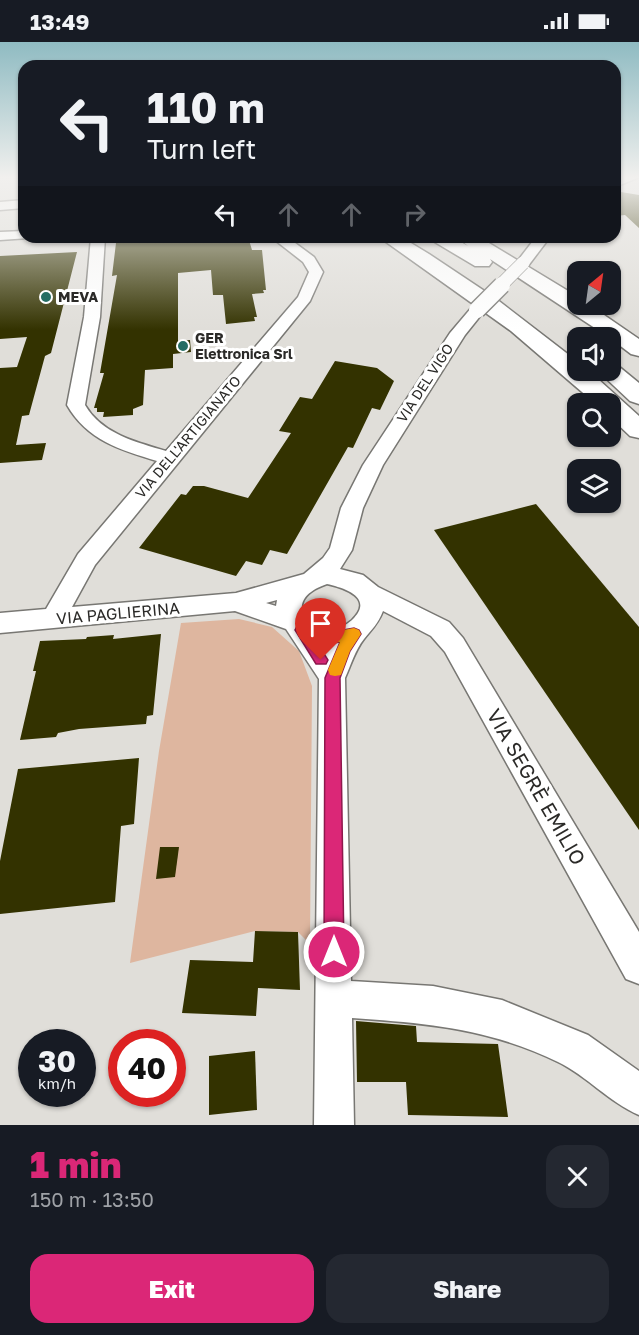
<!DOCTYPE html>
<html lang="en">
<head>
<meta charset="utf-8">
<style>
  :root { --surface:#171b24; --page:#242831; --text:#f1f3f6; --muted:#9ea1a6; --accent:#db2777 }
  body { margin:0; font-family:"Golos Text",sans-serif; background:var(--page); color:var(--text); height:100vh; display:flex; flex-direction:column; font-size:22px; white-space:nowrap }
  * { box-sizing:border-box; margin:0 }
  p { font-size:20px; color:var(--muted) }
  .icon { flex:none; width:33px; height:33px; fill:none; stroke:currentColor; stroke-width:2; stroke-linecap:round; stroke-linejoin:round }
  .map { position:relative; height:1083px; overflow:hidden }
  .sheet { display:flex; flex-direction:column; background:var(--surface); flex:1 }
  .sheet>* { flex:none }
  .guide { position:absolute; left:18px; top:18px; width:603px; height:183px; border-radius:18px; box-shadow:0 2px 4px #0004; background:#171b24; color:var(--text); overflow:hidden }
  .needle { width:39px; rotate:29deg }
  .tools { position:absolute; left:567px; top:219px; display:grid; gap:12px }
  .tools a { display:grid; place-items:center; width:54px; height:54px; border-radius:12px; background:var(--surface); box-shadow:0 2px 4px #0004; font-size:30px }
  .speed { position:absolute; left:18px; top:987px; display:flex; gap:12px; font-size:30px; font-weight:700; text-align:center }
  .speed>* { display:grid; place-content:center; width:78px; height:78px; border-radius:50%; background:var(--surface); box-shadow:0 2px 4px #0004; line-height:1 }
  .speed small { font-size:15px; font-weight:400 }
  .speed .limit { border:9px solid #d22; background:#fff; color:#111 }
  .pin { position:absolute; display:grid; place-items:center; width:51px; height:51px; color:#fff; margin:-62px -26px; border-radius:50% 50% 50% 0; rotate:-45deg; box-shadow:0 0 6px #0007 }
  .pin .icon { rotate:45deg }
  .me { position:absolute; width:66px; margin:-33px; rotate:0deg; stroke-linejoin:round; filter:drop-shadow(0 0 4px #0008) }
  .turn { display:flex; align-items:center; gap:21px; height:126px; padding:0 30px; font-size:27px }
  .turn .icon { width:78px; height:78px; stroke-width:2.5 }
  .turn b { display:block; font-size:42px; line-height:51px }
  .lanes { display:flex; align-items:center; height:57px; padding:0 30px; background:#0003; justify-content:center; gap:30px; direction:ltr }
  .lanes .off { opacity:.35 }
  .round { display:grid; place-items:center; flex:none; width:63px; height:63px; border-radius:18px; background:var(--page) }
  .summary { display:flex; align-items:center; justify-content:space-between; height:102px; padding:0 30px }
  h1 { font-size:36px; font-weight:800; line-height:45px; color:var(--accent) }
  .button { display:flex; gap:12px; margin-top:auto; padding:12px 30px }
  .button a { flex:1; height:69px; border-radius:18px; background:var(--accent); color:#fff; font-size:24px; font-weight:800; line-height:69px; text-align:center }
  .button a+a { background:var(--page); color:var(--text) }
  .status { display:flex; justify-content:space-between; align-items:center; height:42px; padding:0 30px; background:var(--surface); direction:ltr }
  .status svg { height:16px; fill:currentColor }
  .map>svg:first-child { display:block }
</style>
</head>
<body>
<div class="status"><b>13:49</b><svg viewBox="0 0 49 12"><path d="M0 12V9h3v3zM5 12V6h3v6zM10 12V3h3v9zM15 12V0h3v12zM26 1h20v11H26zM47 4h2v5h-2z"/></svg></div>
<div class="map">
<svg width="639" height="1083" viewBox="0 0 639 1083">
  <rect width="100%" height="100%" fill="#e0ded9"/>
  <path fill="#deb69f" d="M239,577l33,8 27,24 13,35 -2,258 -12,-12 -43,-1 -125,32 29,-212 22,-128z"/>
  <g fill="#333200">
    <path d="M615,149l24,4v33l-14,-13 -10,1z"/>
    <path d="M141,195h107l4,13h10l4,40h-3l1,3 -12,1 5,23h-3l1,4 -29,3 -3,-29h-10l-2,-25 -33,3v68l12,-1 1,12 -18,2v14l-28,2 -2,35 -10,4v6l-30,2 1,-5h-7v-4h-3l10,-35h-4l17,-98 -5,1 4,-33 25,-2z"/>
    <path d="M77,210l-26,101 -6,3 -16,59 -7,1 -6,29 30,-2 -4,17 -42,3v-95l17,-1 10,-30 -27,2v-83z"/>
    <path d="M335,319l42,7 17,13 -14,29 -8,-2 -19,40 -5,-1 -61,107 -17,-4 -8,15 -16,-4 -10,15 -97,-28 42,-54 5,1 7,-9h11l44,12 43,-65 -12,-2 21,-34 12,2z"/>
    <path d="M536,462l103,123v203l-205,-300z"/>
    <path d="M161,592l-8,81 -6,1 -1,8 -67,5 -21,4 -2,4 -36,3 16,-69h-3l7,-30 46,-2 1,-2 27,-2 -1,4z"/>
    <path d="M139,716l-5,66 -13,2 -6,76 -115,12v-53l18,-92z"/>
    <path d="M160,805h19l-4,30 -19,2z"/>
    <path d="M255,889l43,1 2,58 -42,-2 -2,28 -74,-3 8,-53 63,2z"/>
    <path d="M356,979l60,5 1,16 81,2 10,73 -100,-2 -2,-33h-49z"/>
    <path d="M255,1009l2,59 -48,5v-59z"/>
  </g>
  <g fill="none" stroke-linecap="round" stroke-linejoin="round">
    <g stroke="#787773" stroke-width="3">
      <g id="minor">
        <path d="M620,136h17l-22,9v-7z"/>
        <path d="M24,158v8l-24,2v-8z"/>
        <path d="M24,189v6l5,1 -29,2v-8z"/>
        <path d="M91,195h14l-5,80 -15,88c17,29 51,37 81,46l132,-154 11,-25 -6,-10 -32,-25h16l27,20 9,15 -13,29 -215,264 -23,42 164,-14 68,-19 19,-16 7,-10 11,-40 22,-43 87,-132 22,-26 5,-2 8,5 -20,25 -82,130 -20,43 -11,42 -12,19 23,6 15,12 71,35 14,16 176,294v52l-13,-5 -181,-327 -14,-16 -48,-25c-5,13 -11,18 -19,28 -9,11 -13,26 -19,39l6,303 82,5 69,14 86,35 51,36v44c-30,-13 -52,-39 -81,-53 -67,-33 -132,-39 -206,-44l2,107h-40l5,-446 -33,-50 -51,-18 -235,22v-20l46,-4 32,-55 79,-93c-37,-11 -70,-21 -90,-56l17,-88zM327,542c18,4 48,14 25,36 -30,27 -81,-17 -25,-36zM277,558l-1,6 -10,-3z"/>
        <path d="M536,195h14l-22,29h-10l-2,-3z"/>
      </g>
    </g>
    <g stroke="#787773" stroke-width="3">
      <g id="highway">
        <path d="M379,195h22l28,17 66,44 83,64v8h10l51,46v22l-9,-2 -20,-19v-13h-14l-85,-73z"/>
        <path d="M430,195h22l16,9 -11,-9h22l99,60v7h10l51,35v17l-8,-2 -21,-16 -120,-79 2,3 -3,4h-14l-42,-25z"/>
        <path d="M610,321l7,2 22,18v21l-9,-3 -33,-31h13z"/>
      </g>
    </g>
    <use href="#minor" fill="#fff" fill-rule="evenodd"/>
    <use href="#highway" fill="#fff" fill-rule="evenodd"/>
    <g stroke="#787773" stroke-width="14" stroke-linecap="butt">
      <path id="minor-bridge-far1" d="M500,244l23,-23"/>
    </g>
    <g stroke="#787773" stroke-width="19" stroke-linecap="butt">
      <path id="minor-bridge" d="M477,268l25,-25"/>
    </g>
    <use href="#minor-bridge-far1" stroke="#fff" stroke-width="13"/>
    <use href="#minor-bridge" stroke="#fff" stroke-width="16"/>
  </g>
  <linearGradient id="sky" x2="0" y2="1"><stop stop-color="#8fbbc2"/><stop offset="0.47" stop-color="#f1f0ee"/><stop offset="1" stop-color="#f1f0ee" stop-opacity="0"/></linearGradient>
  <rect width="639" height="288" fill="url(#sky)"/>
  <path fill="#db2777" stroke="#8e194d" stroke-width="1.5" d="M302,582l25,9 27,-5 5,2 2,4 -11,17 -10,27 4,274 -3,7 -7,3 -7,-3 -3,-7 1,-274 15,-36 -13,2 -11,-3 12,19 -2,4h-10l-21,-34 2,-4z"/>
  <path fill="#f59e0b" d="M354,586l5,2 2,4 -11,17 -9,24 -6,1 -5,-1 -2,-5 12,-28 -13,2 -19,-5 -2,-4 2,-4 5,-1 14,3z"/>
  <g fill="#256d63" stroke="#fff" stroke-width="2">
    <circle cx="46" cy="255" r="6"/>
    <circle cx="183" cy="304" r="6"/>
  </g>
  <g text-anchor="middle" stroke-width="6" stroke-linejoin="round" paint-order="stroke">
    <g font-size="14" font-weight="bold" fill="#2b2a28" stroke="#fff" text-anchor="start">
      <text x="58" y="260">MEVA</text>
      <text x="195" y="301">GER<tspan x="195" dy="16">Elettronica Srl</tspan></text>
    </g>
    <g font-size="14" fill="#2b2a28" stroke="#fff">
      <text transform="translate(425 341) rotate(-57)" y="5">VIA DEL VIGO</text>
      <text transform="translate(188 395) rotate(-50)" y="5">VIA DELL'ARTIGIANATO</text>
    </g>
    <g font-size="16" fill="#2b2a28" stroke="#fff">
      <text transform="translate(118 571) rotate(-5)" y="6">VIA PAGLIERINA</text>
    </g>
    <g font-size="20" fill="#2b2a28" stroke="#fff">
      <text transform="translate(536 745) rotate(60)" y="7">VIA SEGRÈ EMILIO</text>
    </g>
  </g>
</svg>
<div class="tools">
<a><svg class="needle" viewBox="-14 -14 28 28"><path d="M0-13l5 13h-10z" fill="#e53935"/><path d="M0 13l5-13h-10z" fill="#9ea1a6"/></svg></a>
<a><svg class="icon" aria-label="sound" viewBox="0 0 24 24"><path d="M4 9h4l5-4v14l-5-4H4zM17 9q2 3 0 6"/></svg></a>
<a><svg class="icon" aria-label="search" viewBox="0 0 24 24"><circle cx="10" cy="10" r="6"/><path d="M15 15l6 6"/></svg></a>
<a><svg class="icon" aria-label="layers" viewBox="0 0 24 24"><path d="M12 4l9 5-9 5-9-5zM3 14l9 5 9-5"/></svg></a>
</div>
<div class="speed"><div>30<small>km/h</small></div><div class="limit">40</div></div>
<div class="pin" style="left:321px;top:618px;background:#d93025"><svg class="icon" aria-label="arrive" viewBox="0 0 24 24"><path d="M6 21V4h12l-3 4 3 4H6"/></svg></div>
<svg class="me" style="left:334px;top:910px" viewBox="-20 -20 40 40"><circle r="17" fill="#db2777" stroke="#fff" stroke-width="3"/><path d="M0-11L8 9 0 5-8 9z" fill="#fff"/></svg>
<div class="guide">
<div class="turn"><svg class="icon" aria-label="left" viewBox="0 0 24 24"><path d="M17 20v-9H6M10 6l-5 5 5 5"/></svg><div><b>110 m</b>Turn left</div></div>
<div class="lanes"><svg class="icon" aria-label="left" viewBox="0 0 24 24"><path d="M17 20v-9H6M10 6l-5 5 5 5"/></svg><svg class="icon off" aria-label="ahead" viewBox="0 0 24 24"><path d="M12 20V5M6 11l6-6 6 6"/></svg><svg class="icon off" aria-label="ahead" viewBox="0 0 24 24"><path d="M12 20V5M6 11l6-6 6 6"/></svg><svg class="icon off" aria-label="right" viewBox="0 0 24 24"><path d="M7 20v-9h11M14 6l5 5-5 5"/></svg></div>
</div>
</div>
<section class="sheet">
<div class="summary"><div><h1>1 min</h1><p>150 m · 13:50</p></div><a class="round"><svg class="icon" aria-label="close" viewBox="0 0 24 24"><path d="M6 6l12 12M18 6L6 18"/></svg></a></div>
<div class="button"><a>Exit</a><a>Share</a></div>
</section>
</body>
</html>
